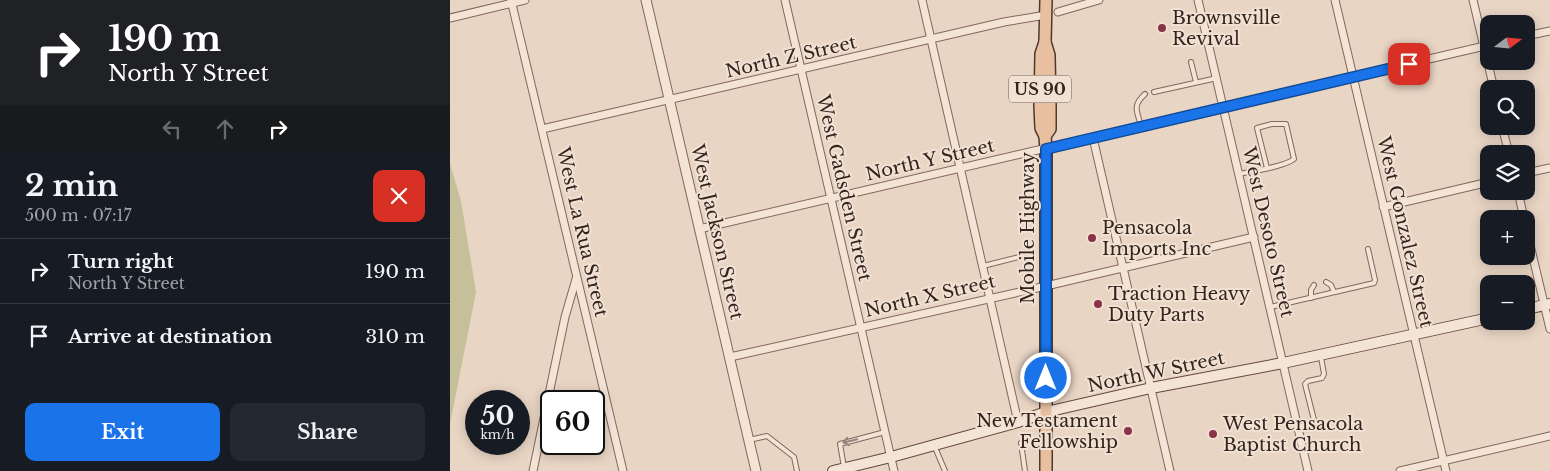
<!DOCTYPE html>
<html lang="en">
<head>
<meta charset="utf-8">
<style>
  :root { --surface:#171b24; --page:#242831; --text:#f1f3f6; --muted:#9ea1a6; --line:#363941; --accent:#1a73e8 }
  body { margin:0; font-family:"Libre Baskerville",serif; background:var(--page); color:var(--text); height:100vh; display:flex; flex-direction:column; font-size:19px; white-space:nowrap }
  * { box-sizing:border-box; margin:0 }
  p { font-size:16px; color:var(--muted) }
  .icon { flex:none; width:28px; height:28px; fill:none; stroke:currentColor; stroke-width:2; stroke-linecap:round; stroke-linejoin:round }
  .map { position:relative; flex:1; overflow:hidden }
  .side { display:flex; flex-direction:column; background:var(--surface); width:450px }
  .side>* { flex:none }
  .guide { background:#202124; color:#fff; overflow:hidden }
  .needle { width:32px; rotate:74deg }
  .buttons { position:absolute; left:1030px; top:15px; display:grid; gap:10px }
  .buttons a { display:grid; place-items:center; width:55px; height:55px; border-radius:10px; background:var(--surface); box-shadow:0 2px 12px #0003; font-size:25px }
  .speed { position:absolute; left:15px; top:390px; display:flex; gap:10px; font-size:25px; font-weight:700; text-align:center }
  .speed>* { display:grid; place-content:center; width:65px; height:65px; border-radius:50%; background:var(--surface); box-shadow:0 2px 12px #0003; line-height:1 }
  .speed small { font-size:12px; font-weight:400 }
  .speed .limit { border:2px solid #111; border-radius:8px; background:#fff; color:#111 }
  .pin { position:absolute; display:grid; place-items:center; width:42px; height:42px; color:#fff; margin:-21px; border-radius:10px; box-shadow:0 2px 8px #0006 }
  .me { position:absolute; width:55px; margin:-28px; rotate:0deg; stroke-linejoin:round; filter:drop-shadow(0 0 4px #0008) }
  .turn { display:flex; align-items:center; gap:18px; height:105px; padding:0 25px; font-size:22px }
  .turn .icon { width:65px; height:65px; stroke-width:2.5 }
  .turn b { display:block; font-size:35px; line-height:42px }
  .lanes { display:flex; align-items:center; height:48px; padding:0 25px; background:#0003; justify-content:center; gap:25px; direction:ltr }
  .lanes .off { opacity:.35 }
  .round { display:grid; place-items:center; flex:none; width:52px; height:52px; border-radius:10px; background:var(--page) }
  .head { display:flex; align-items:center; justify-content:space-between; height:85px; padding:0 25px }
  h1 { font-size:30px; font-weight:700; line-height:38px }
  .button { display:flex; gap:10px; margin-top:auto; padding:10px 25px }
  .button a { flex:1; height:58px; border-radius:10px; background:var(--accent); color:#fff; font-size:20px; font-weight:700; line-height:58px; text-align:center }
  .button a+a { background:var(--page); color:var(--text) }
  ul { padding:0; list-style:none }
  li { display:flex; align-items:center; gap:15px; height:65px; padding:0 25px; border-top:1px solid var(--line) }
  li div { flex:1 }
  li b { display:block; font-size:19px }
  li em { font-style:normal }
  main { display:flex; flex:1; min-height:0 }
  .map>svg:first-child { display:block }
</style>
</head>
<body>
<main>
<section class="side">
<div class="guide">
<div class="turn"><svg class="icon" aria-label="right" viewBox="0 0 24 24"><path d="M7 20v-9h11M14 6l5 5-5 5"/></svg><div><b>190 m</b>North Y Street</div></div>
<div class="lanes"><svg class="icon off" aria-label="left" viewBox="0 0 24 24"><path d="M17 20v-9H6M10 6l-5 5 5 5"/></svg><svg class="icon off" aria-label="ahead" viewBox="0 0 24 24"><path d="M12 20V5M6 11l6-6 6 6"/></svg><svg class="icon" aria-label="right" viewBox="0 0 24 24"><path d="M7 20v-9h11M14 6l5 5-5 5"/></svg></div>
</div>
<div class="head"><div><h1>2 min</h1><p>500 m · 07:17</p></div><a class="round" style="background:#d93025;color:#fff"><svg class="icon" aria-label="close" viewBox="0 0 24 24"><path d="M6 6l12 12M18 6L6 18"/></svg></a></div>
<ul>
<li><svg class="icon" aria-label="right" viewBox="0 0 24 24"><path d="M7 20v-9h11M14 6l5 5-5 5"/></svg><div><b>Turn right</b><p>North Y Street</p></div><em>190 m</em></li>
<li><svg class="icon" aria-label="arrive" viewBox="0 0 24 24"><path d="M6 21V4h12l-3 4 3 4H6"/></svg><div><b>Arrive at destination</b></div><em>310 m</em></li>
</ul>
<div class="button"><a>Exit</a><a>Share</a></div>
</section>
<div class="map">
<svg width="1100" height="471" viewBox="0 0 1100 471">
  <rect width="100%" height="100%" fill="#e9d5c4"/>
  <path fill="#c5c099" d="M0,164l11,37 15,91 -26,132z"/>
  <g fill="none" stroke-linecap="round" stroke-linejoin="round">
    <g stroke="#81675d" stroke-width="6">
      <g id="service">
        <path d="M741,62l5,20"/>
        <path d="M704,92l63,-14"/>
        <path d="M691,126c-4,-15 -9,-20 4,-32"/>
        <path d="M789,174c13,-3 45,-7 55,-15l-8,-35h-14l-15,4 10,40"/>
        <path d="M533,266l40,-10"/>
        <path d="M876,282l5,3 3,7"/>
        <path d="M861,298v-8l3,-5"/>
        <path d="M820,307l104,-24 1,-3 -7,-31"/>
        <path d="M848,427l14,-4 2,-3 -9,-36 3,-3 14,-3 2,-4 -3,-17"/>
        <path d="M299,440l18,-4 27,21 3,14"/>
        <path d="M571,443l4,28"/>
        <path d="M484,445l11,26"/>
        <path d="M394,467l-4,-23 45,-12"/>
      </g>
    </g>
    <g stroke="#81675d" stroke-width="9">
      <g id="minor">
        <path d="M61,0l112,471"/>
        <path d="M335,0l109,471"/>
        <path d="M472,0l96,422"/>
        <path d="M748,0l110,471"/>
        <path d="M885,0l111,471"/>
        <path d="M1023,0l21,89"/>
        <path d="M608,12l41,-12"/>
        <path d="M0,18l75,-18"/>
        <path d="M1076,36l24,-5"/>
        <path d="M1052,126l7,28"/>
        <path d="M92,129l462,-107 42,-7"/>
        <path d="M643,138l77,333"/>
        <path d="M1076,173l24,-5"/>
        <path d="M1068,191l6,28"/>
        <path d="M933,207l106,-25"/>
        <path d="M1076,228l24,101"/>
        <path d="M249,229l790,-184"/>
        <path d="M280,357l316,-71 208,-49"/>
        <path d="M83,471l32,-154 11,-38"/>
        <path d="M950,471l150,-35"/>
      </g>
    </g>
    <g stroke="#81675d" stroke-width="11">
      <path id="tertiary" d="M196,0l110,471"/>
    </g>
    <g stroke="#634940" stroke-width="12">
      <g id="secondary">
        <path d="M1076,309l24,-5"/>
        <path d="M383,471l58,-14 127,-35 28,-10 105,-24 132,-25 206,-45"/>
      </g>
    </g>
    <g stroke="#4f3830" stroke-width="14">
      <g id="primary">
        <path d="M595,42l-4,12 -1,52 1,22 4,8 1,13v322"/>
        <path d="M595,136l5,-7v-23l-1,-51 -4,-13 1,-42"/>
      </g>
    </g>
    <use href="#service" stroke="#f4e4d6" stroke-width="4"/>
    <use href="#minor" stroke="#f4e4d6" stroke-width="7"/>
    <use href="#tertiary" stroke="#f4e4d6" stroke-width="9"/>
    <use href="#secondary" stroke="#f4e4d6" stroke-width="10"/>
    <use href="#primary" stroke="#e8c0a0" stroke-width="11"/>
  </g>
  <defs><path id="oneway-shaft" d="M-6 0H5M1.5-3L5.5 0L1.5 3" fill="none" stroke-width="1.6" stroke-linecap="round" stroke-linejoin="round" transform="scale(1.25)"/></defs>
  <use stroke="#94847a" href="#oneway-shaft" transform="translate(400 441) rotate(166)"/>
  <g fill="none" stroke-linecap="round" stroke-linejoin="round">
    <g stroke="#114b97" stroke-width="12">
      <path id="route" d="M596,378v-229l363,-85"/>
    </g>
    <use href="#route" stroke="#1a73e8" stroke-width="9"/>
  </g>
  <g fill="#893348" stroke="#f1e1d3" stroke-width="2">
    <circle cx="712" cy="28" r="5"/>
    <circle cx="642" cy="238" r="5"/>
    <circle cx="648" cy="304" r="5"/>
    <circle cx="678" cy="431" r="5"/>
    <circle cx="763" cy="434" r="5"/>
  </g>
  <g text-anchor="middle" stroke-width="4" stroke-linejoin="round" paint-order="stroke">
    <rect fill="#f1e1d3" stroke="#6c5d55" stroke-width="1" x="559" y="75.5" width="62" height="27" rx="4"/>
    <g font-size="16" font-weight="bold" fill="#33241f">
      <text x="590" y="95">US 90</text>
    </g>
    <g font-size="18" fill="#33241f" stroke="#f1e1d3" text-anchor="start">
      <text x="722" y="24">Brownsville<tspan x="722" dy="21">Revival</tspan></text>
      <text x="652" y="234">Pensacola<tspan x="652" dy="21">Imports Inc</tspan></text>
      <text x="658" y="300">Traction Heavy<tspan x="658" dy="21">Duty Parts</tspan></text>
      <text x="668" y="427" text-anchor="end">New Testament<tspan x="668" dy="21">Fellowship</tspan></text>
      <text x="773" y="430">West Pensacola<tspan x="773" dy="21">Baptist Church</tspan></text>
    </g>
    <g font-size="18" fill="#33241f" stroke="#f1e1d3">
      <text transform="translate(341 57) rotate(-13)" y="6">North Z Street</text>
      <text transform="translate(480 160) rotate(-13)" y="6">North Y Street</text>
      <text transform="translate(394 188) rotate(77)" y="6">West Gadsden Street</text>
      <text transform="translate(578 228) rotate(-90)" y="6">Mobile Highway</text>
      <text transform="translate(132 232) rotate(77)" y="6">West La Rua Street</text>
      <text transform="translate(267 232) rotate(77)" y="6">West Jackson Street</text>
      <text transform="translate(818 232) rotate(77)" y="6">West Desoto Street</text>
      <text transform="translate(955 232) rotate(77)" y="6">West Gonzalez Street</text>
      <text transform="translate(480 296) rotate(-13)" y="6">North X Street</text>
      <text transform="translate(706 372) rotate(-12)" y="6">North W Street</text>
    </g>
  </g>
</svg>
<div class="buttons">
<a><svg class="needle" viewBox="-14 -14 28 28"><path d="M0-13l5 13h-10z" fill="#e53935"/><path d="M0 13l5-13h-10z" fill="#9ea1a6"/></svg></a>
<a><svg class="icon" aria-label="search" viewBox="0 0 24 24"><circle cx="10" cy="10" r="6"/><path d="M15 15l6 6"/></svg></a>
<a><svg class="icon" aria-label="layers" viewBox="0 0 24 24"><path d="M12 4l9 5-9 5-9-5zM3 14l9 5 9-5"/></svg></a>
<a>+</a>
<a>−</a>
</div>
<div class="speed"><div>50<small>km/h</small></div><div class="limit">60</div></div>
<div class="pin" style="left:959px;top:64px;background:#d93025"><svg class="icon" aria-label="arrive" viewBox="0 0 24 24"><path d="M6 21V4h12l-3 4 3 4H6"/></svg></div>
<svg class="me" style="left:596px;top:378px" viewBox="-20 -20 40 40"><circle r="17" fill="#1a73e8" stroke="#fff" stroke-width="3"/><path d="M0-11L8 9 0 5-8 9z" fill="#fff"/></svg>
</div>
</main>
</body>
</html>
